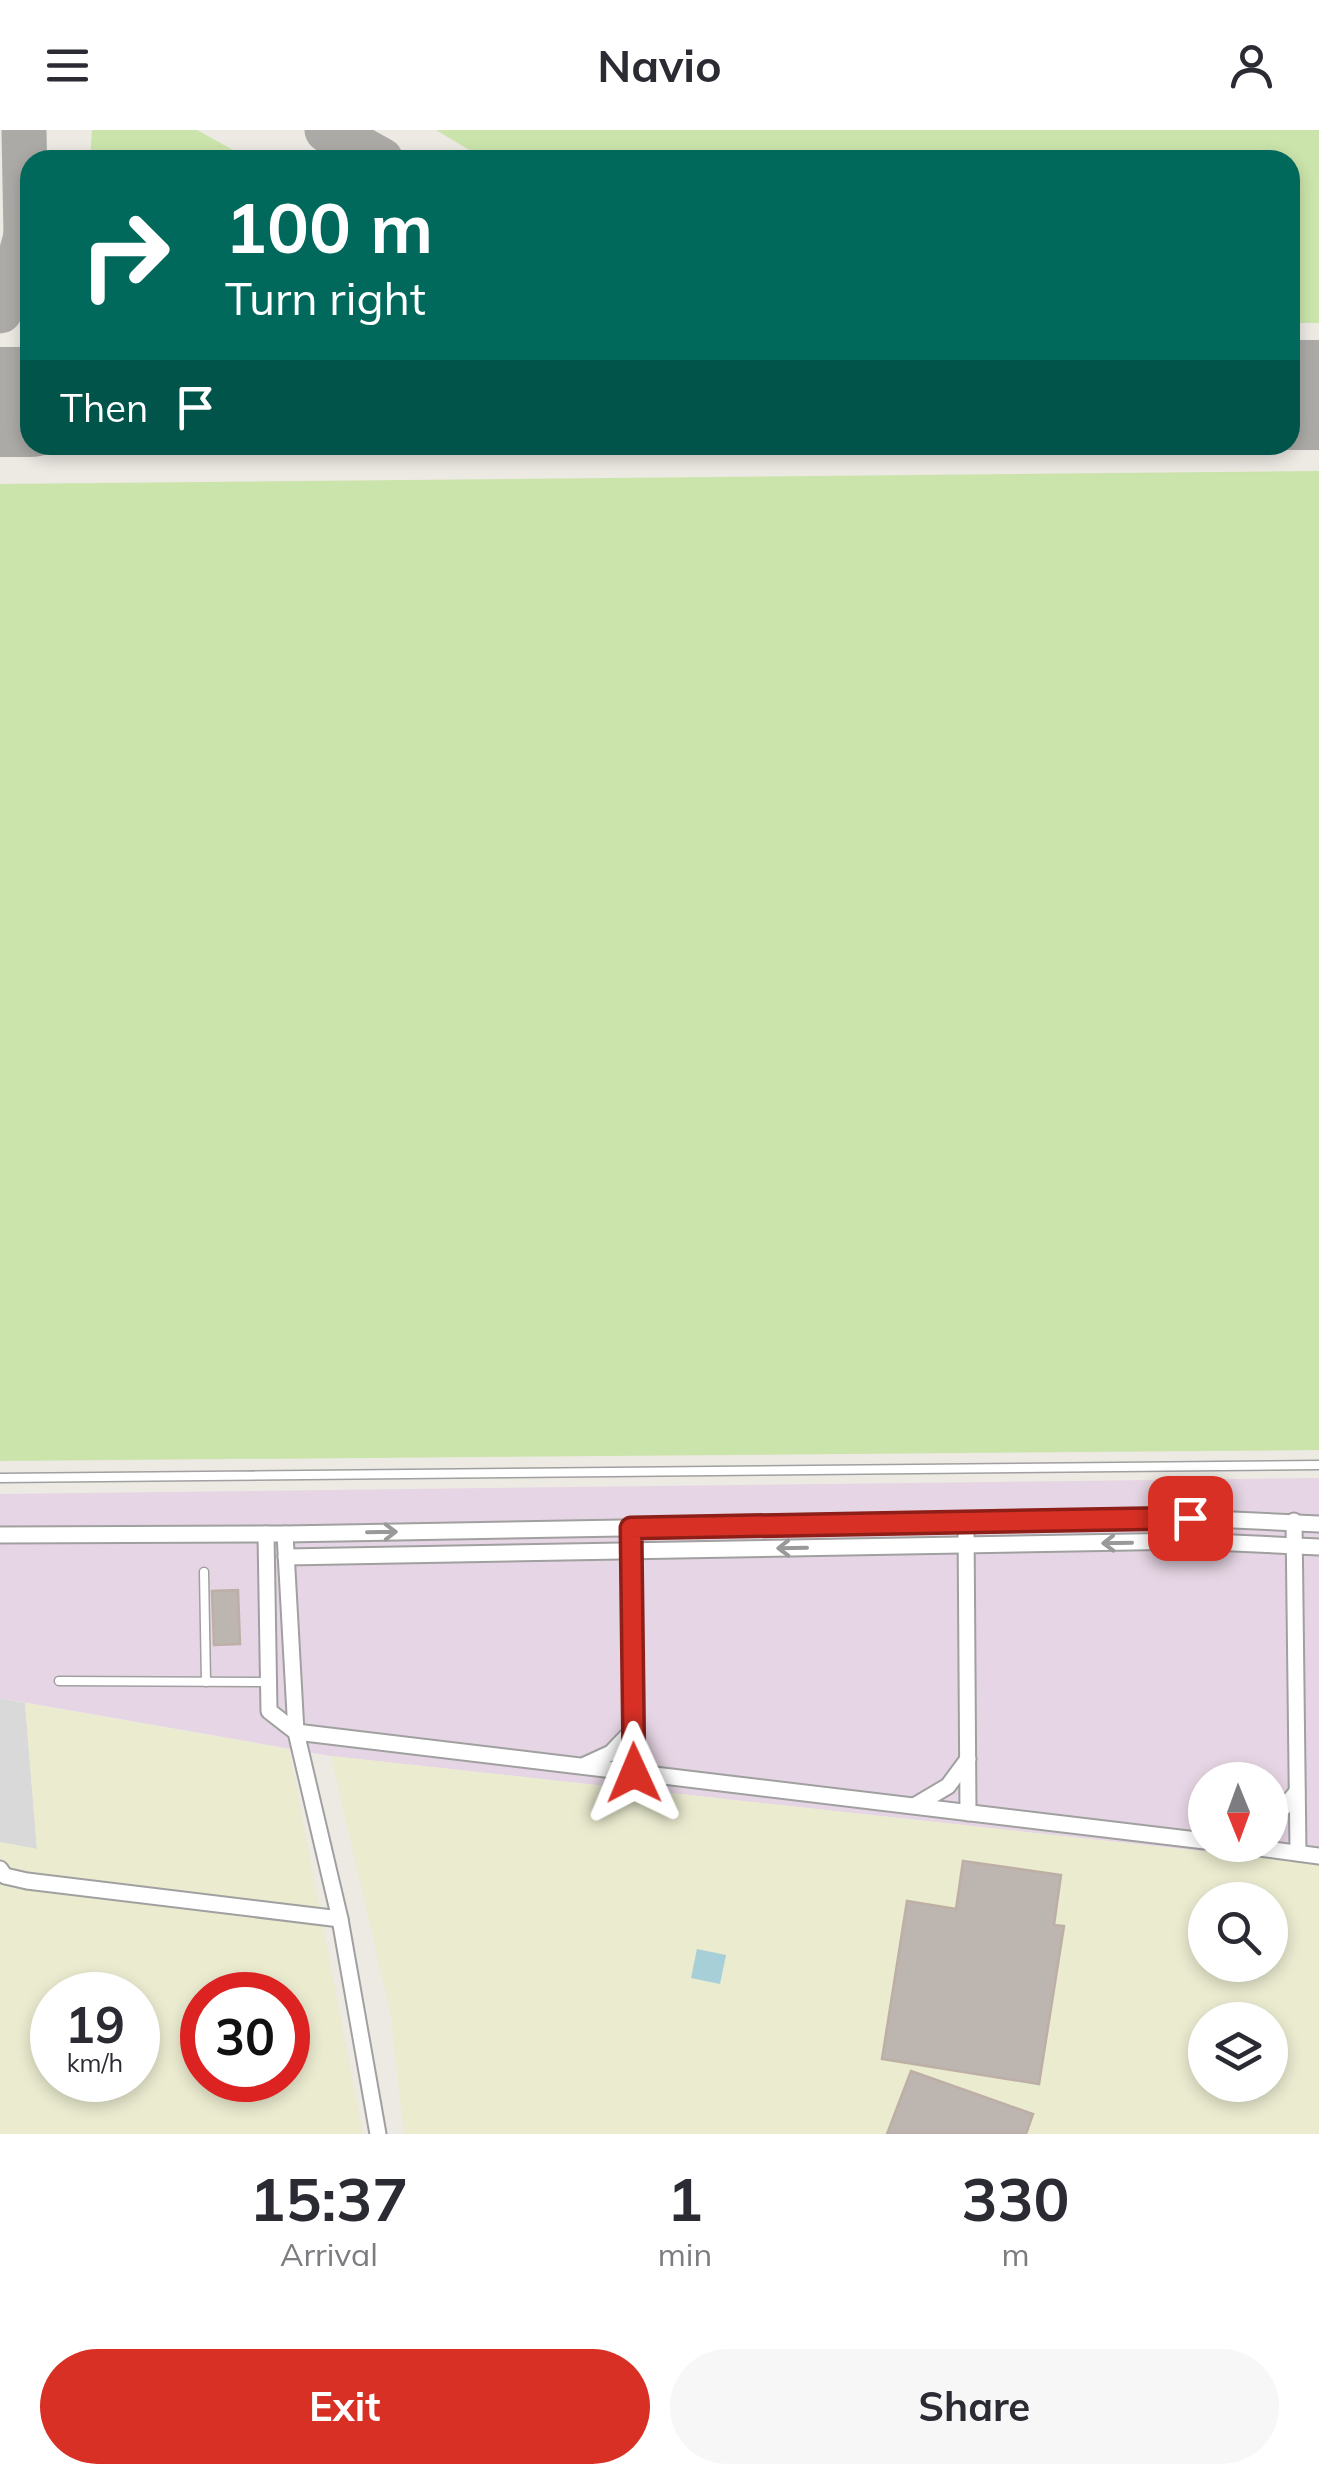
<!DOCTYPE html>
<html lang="en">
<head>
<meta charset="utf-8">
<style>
  :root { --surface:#fff; --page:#f7f7f7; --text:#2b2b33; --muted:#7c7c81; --accent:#d93025 }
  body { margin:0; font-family:Mulish,sans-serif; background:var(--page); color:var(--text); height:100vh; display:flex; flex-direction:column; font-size:38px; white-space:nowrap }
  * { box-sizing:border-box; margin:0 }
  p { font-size:32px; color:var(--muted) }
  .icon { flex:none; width:55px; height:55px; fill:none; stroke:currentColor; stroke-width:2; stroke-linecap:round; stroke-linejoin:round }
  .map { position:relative; height:2004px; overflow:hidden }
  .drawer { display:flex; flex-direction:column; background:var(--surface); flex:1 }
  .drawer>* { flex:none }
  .guide { position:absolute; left:20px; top:20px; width:1280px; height:305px; border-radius:30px; box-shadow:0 5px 15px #0003; background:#00695c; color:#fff; overflow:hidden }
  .needle { width:65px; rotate:179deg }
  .controls { position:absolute; left:1188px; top:1632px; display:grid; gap:20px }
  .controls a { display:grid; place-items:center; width:100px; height:100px; border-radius:50%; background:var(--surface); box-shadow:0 5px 15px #0003; font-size:50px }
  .speed { position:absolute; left:30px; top:1842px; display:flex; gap:20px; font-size:50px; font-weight:700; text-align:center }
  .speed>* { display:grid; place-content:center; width:130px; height:130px; border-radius:50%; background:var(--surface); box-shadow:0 5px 15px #0003; line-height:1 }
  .speed small { font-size:25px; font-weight:400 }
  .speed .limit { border:15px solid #d22; background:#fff; color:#111 }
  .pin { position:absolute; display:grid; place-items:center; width:85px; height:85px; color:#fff; margin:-42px; border-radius:20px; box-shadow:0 5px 15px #0006 }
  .me { position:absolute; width:110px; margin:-55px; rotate:359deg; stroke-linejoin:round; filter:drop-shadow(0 0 8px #0008) }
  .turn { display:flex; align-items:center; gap:35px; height:210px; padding:0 40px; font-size:45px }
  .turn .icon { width:130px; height:130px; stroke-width:2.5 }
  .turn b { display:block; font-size:70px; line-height:85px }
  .then { display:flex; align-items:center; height:95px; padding:0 40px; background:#0003; gap:20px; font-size:38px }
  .eta { display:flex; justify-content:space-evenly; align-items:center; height:170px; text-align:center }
  .eta b { font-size:60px; font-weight:700; line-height:70px }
  .button { display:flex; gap:20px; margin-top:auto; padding:20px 40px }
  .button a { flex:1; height:115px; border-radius:60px; background:var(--accent); color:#fff; font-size:40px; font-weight:700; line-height:115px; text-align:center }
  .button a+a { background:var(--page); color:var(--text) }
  header { display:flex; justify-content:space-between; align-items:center; height:130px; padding:0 40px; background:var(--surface); font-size:45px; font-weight:700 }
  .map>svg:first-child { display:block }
</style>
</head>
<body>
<header><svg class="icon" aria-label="menu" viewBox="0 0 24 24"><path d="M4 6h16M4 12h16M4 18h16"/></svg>Navio<svg class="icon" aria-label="person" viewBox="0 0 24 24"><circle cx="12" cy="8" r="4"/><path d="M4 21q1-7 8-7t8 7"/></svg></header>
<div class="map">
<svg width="1319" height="2004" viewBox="0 0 1319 2004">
  <rect width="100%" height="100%" fill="#ede9e3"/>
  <path fill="#dad9da" d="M0,1568l25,5 12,146 -37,-7z"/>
  <path fill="#e6d5e4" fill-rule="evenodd" d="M1319,1348v386l-988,-108 -331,-58v-204zM1205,1650h65v65h-65z"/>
  <g fill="#eaebcf" fill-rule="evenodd">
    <path d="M25,1573l264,46 74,385h-363v-292l37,7zM52,1865h86v85h-86zM202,1865h86v85h-86z"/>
    <path d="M331,1626l988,108v270h-915l-13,-118zM1205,1770h65v65h-65zM1205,1890h65v65h-65z"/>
  </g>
  <g fill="#cbe4ab">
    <path d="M92,0h105l54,30h-161z"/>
    <path d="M436,0h883v193h-29v-163h-804z"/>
    <path d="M1319,341v979l-1319,11v-977z"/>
  </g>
  <path fill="#a6cfd8" d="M697,1819l29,6 -6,29 -29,-6z"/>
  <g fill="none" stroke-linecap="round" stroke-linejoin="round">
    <g stroke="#acaaa6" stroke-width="45">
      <path d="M24,0l2,106 4,25"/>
      <path d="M327,0l54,30"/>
      <path d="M0,181l12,-24 14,-51"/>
    </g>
    <g stroke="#acaaa6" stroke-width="110">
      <path d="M1290,265h29"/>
      <path d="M0,272h30"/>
    </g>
  </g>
  <g fill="#bdb5b0" stroke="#beafa6" stroke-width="2.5">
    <path d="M238,1460l2,54 -26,1 -2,-54z"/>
    <path d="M963,1731l98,14 -7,50 10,1 -25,158 -157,-25 25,-158 49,8z"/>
    <path d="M911,1941l122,43 -7,20h-139z"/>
  </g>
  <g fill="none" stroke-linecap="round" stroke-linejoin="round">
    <g stroke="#a0a0a0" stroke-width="11">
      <g id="service">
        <path d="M0,1348l1319,-13"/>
        <path d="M204,1442l2,110"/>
        <path d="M59,1551l210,1"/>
      </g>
    </g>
    <g stroke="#a0a0a0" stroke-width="19">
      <g id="minor">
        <path d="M1294,1391l4,332"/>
        <path d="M966,1392l2,291"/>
        <path d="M266,1404l3,177 27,21 44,187 38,215"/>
        <path d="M285,1404l11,198 909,109"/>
        <path d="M0,1405l285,-1 905,-16 129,6"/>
        <path d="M631,1412l3,231"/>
        <path d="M286,1427l904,-16 129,6"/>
        <path d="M585,1635l26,-12 22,-23"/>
        <path d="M916,1675l32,-19 20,-27"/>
        <path d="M1270,1693l27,-31"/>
        <path d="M1236,1715l83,11"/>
        <path d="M0,1739l5,7 22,5 313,38"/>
      </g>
    </g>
    <use href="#service" stroke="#fff" stroke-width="8"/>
    <use href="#minor" stroke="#fff" stroke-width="15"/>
  </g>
  <defs><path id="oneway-shaft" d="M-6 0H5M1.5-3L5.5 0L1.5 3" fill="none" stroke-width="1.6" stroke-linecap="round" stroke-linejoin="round" transform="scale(2.5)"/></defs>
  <g stroke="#999">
    <use href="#oneway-shaft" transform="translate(382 1402) rotate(-1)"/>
    <use href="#oneway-shaft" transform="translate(1117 1413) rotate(179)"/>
    <use href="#oneway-shaft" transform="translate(792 1418) rotate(179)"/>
  </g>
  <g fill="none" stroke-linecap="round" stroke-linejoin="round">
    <g stroke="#8d1f18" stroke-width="25">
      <path id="route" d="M634,1643l-3,-245 559,-10"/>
    </g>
    <use href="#route" stroke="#d93025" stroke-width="18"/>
  </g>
</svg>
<div class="controls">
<a><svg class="needle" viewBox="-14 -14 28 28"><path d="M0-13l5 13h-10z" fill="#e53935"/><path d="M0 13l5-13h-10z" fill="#7c7c81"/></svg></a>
<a><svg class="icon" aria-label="search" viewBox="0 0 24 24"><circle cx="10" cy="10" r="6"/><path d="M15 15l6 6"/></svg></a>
<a><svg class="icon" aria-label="layers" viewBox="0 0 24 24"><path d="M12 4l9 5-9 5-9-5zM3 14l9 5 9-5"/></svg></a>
</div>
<div class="speed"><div>19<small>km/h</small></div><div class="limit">30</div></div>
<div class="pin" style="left:1190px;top:1388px;background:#d93025"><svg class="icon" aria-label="arrive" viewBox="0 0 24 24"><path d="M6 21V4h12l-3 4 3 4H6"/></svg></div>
<svg class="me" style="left:634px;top:1643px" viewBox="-20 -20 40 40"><path d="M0-17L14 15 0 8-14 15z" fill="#d93025" stroke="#fff" stroke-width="4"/></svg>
<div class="guide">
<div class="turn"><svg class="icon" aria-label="right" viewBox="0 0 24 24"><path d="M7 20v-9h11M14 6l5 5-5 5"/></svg><div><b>100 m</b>Turn right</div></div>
<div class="then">Then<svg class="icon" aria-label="arrive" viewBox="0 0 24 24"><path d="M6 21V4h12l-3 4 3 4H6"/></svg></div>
</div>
</div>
<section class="drawer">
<div class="eta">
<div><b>15:37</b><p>Arrival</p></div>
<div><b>1</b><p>min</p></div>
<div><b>330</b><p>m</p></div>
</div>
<div class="button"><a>Exit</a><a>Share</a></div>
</section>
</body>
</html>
